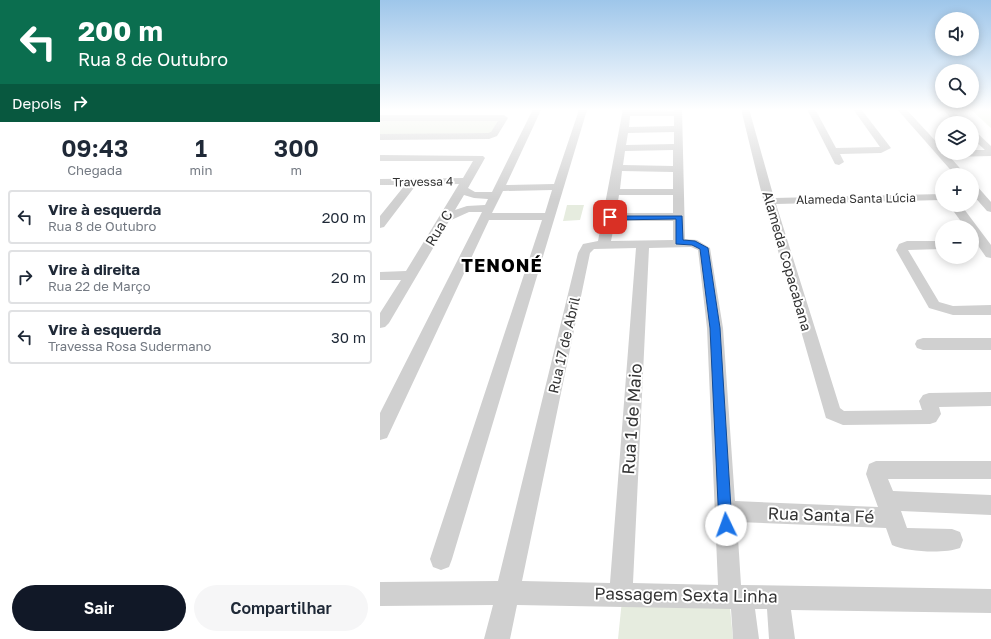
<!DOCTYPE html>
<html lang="pt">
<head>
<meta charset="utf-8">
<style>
  :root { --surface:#fff; --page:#f6f6f7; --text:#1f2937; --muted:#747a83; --line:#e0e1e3; --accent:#111827 }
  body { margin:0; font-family:"Golos Text",sans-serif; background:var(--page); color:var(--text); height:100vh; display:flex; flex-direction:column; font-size:15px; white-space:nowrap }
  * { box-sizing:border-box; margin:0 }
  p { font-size:13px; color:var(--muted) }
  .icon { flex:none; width:22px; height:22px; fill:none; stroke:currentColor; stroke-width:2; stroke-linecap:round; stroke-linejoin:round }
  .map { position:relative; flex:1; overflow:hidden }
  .details { display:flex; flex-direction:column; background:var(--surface); width:380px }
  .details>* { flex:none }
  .hud { background:#0b6e4f; color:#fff; overflow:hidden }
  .controls { position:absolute; left:555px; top:12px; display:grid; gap:8px }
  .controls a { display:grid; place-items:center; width:44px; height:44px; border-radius:50%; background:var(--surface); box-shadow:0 2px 10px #0003; font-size:20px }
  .pin { position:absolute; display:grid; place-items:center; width:34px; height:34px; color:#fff; margin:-17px; border-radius:8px; box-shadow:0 2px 6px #0006 }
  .me { position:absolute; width:44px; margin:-22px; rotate:357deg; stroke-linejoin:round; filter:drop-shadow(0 0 3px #0008) }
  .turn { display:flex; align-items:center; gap:14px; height:84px; padding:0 12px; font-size:18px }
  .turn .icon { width:52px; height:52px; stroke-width:2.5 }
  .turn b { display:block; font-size:28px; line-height:34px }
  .then { display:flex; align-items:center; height:38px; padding:0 12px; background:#0003; gap:8px; font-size:15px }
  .eta { display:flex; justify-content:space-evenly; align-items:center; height:68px; text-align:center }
  .eta b { font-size:24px; font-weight:600; line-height:28px }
  .primary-button { display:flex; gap:8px; margin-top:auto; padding:8px 12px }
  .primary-button a { flex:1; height:46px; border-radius:24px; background:var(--accent); color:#fff; font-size:16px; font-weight:600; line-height:46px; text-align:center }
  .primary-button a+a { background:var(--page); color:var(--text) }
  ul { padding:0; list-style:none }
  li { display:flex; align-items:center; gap:12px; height:54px; margin:0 8px 6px; padding:0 4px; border:2px solid var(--line); border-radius:4px }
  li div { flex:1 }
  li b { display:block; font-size:15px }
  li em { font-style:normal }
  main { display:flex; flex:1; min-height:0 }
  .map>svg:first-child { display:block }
</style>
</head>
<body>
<main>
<section class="details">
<div class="hud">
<div class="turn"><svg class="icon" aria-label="left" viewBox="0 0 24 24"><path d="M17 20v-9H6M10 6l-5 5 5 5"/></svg><div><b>200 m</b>Rua 8 de Outubro</div></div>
<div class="then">Depois<svg class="icon" aria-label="right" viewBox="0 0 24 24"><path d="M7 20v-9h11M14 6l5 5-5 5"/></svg></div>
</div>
<div class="eta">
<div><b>09:43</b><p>Chegada</p></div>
<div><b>1</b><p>min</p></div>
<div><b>300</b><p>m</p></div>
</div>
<ul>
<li><svg class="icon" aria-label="left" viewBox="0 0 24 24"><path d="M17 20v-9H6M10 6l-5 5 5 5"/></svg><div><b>Vire à esquerda</b><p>Rua 8 de Outubro</p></div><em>200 m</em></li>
<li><svg class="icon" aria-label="right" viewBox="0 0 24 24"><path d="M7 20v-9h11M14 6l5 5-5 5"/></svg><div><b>Vire à direita</b><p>Rua 22 de Março</p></div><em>20 m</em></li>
<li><svg class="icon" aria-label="left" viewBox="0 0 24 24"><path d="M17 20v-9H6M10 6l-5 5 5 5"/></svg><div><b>Vire à esquerda</b><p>Travessa Rosa Sudermano</p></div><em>30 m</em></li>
</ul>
<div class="primary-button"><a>Sair</a><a>Compartilhar</a></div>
</section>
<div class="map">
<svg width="611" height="639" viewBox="0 0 611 639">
  <rect width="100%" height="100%" fill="#fff"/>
  <g fill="#e6ecdf">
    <path d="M590,109h21v19z"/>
    <path d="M122,118l-9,15 -113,2v-16z"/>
    <path d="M187,205h17l-4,15 -17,1z"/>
    <path d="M349,597l4,42h-115l4,-39z"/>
  </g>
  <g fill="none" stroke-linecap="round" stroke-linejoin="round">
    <g fill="#d0d0d0" fill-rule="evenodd">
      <path d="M153,109l8,1 -35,75 48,-1 25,-74h8l-135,449 -3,8 -8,3 -8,-3 -3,-8 112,-339h-53l-102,218 -7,2v-27l102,-201h-13l-20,9 -60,102 -4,4 -5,1v-15l21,-33h-21v-8l26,-1 53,-87 -43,1 -32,42 -4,1v-12l25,-31h-25v-6l83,-1 10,-17h-93v-6l103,1 2,2 -17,30 7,4h17zM172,190l-7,23h-53l11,-22zM84,195l10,3 14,1 -3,6 -18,1 -12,4z"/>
      <path d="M243,109l51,2v-2h8l3,130 12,1 13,8 13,80 12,173 143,6 -12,-33 3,-10 7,-3h115v18h-103l5,12 98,4v20l-90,-4 6,17 45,1 8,3 3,8 -3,8c-16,6 -53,4 -68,-3l-6,-17 -149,-6 4,63 250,4v24l-200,-3 4,29h-26l-2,-30h-12l4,30h-26l-2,-30 -214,-4 -7,34h-26l9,-34 -113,1v-24l118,-1 80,-328 5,-9 15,-3zM250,116h44v10l-45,1zM294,132v12l-48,1 2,-12zM293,150v16l-50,-1 2,-14zM242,171l51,1v17h-53zM239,195h54v18h-57zM235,221h58v19l-62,1zM311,247l7,3 9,78 11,257 -85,-2 16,-335zM256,248l-26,335 -88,-2 68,-328 4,-4z"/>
      <path d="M361,109h8l25,89 168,-4v6l-166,4 64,204 4,3 78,-1 -3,-9 4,-6 6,-2 62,-1v14l-52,1 2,7 -5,8 -6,2 -87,1 -17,-7 -64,-223z"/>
      <path d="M427,109h8l21,39 44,-1 -27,-38h8l30,39 -10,5 -41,1 4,8 -5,3 -4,-1z"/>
      <path d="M517,109h9l36,39v5h30v-3h13l-13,-12v-8l3,1 16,15v10l-41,1 16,18h-11z"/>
      <path d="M562,109h9l14,14h-9z"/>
      <path d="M0,115h124l4,3 -11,18 -8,3 -109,1v-6l108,-1 3,-1 7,-11h-118z"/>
      <path d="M592,184l4,1 15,17v10l-4,-1 -15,-17z"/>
      <path d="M569,205h12l30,40v13l-5,-1 -14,-20v-10h-7z"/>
      <path d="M527,241h35v8l-34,1 31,52 14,4 38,-1v10h-38l-24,-7 -33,-58 3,-6z"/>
      <path d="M543,338h68v12h-68l-6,-2 -2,-4 2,-4z"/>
    </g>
  </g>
  <linearGradient id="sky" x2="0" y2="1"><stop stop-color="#9ec6ea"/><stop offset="0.55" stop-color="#fff"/><stop offset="1" stop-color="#fff" stop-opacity="0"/></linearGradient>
  <rect width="611" height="199" fill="url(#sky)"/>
  <path fill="#1a73e8" stroke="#114b97" d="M228,216h74l1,24 12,1 13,7 12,80 12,197 -1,5 -5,2 -5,-2 -2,-5 -9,-197 -10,-79 -8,-4 -16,-1v-25l-66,1 -2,-1z"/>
  <g text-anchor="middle" stroke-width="4" stroke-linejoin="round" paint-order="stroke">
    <g font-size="12" fill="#333" stroke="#fff">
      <text transform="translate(43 182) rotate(-1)" y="4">Travessa 4</text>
      <text transform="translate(476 199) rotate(-1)" y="4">Alameda Santa Lúcia</text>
    </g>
    <g font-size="14" fill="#333" stroke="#fff">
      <text transform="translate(59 228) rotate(-59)" y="5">Rua C</text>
      <text transform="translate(407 261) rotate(74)" y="5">Alameda Copacabana</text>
      <text transform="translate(184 345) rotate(-77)" y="5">Rua 17 de Abril</text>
    </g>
    <g font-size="17" fill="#333" stroke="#fff">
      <text transform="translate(252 419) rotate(-86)" y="6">Rua 1 de Maio</text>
      <text transform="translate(441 515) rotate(2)" y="6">Rua Santa Fé</text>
      <text transform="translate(306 595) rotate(1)" y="6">Passagem Sexta Linha</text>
    </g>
    <g font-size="18" font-weight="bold" letter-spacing="1" fill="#000" stroke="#fff">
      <text x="122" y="272">TENONÉ</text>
    </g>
  </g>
</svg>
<div class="controls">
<a><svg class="icon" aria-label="sound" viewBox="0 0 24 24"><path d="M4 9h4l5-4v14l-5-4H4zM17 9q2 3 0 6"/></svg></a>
<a><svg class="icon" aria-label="search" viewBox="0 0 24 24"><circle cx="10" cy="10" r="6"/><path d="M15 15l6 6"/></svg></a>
<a><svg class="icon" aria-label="layers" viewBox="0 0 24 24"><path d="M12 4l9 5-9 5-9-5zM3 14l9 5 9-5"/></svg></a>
<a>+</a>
<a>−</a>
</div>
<div class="pin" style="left:230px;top:217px;background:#d93025"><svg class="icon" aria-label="arrive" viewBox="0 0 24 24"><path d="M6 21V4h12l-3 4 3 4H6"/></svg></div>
<svg class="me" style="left:346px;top:525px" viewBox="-20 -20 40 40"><circle r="19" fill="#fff"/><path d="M0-13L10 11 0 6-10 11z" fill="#1a73e8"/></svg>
</div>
</main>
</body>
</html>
